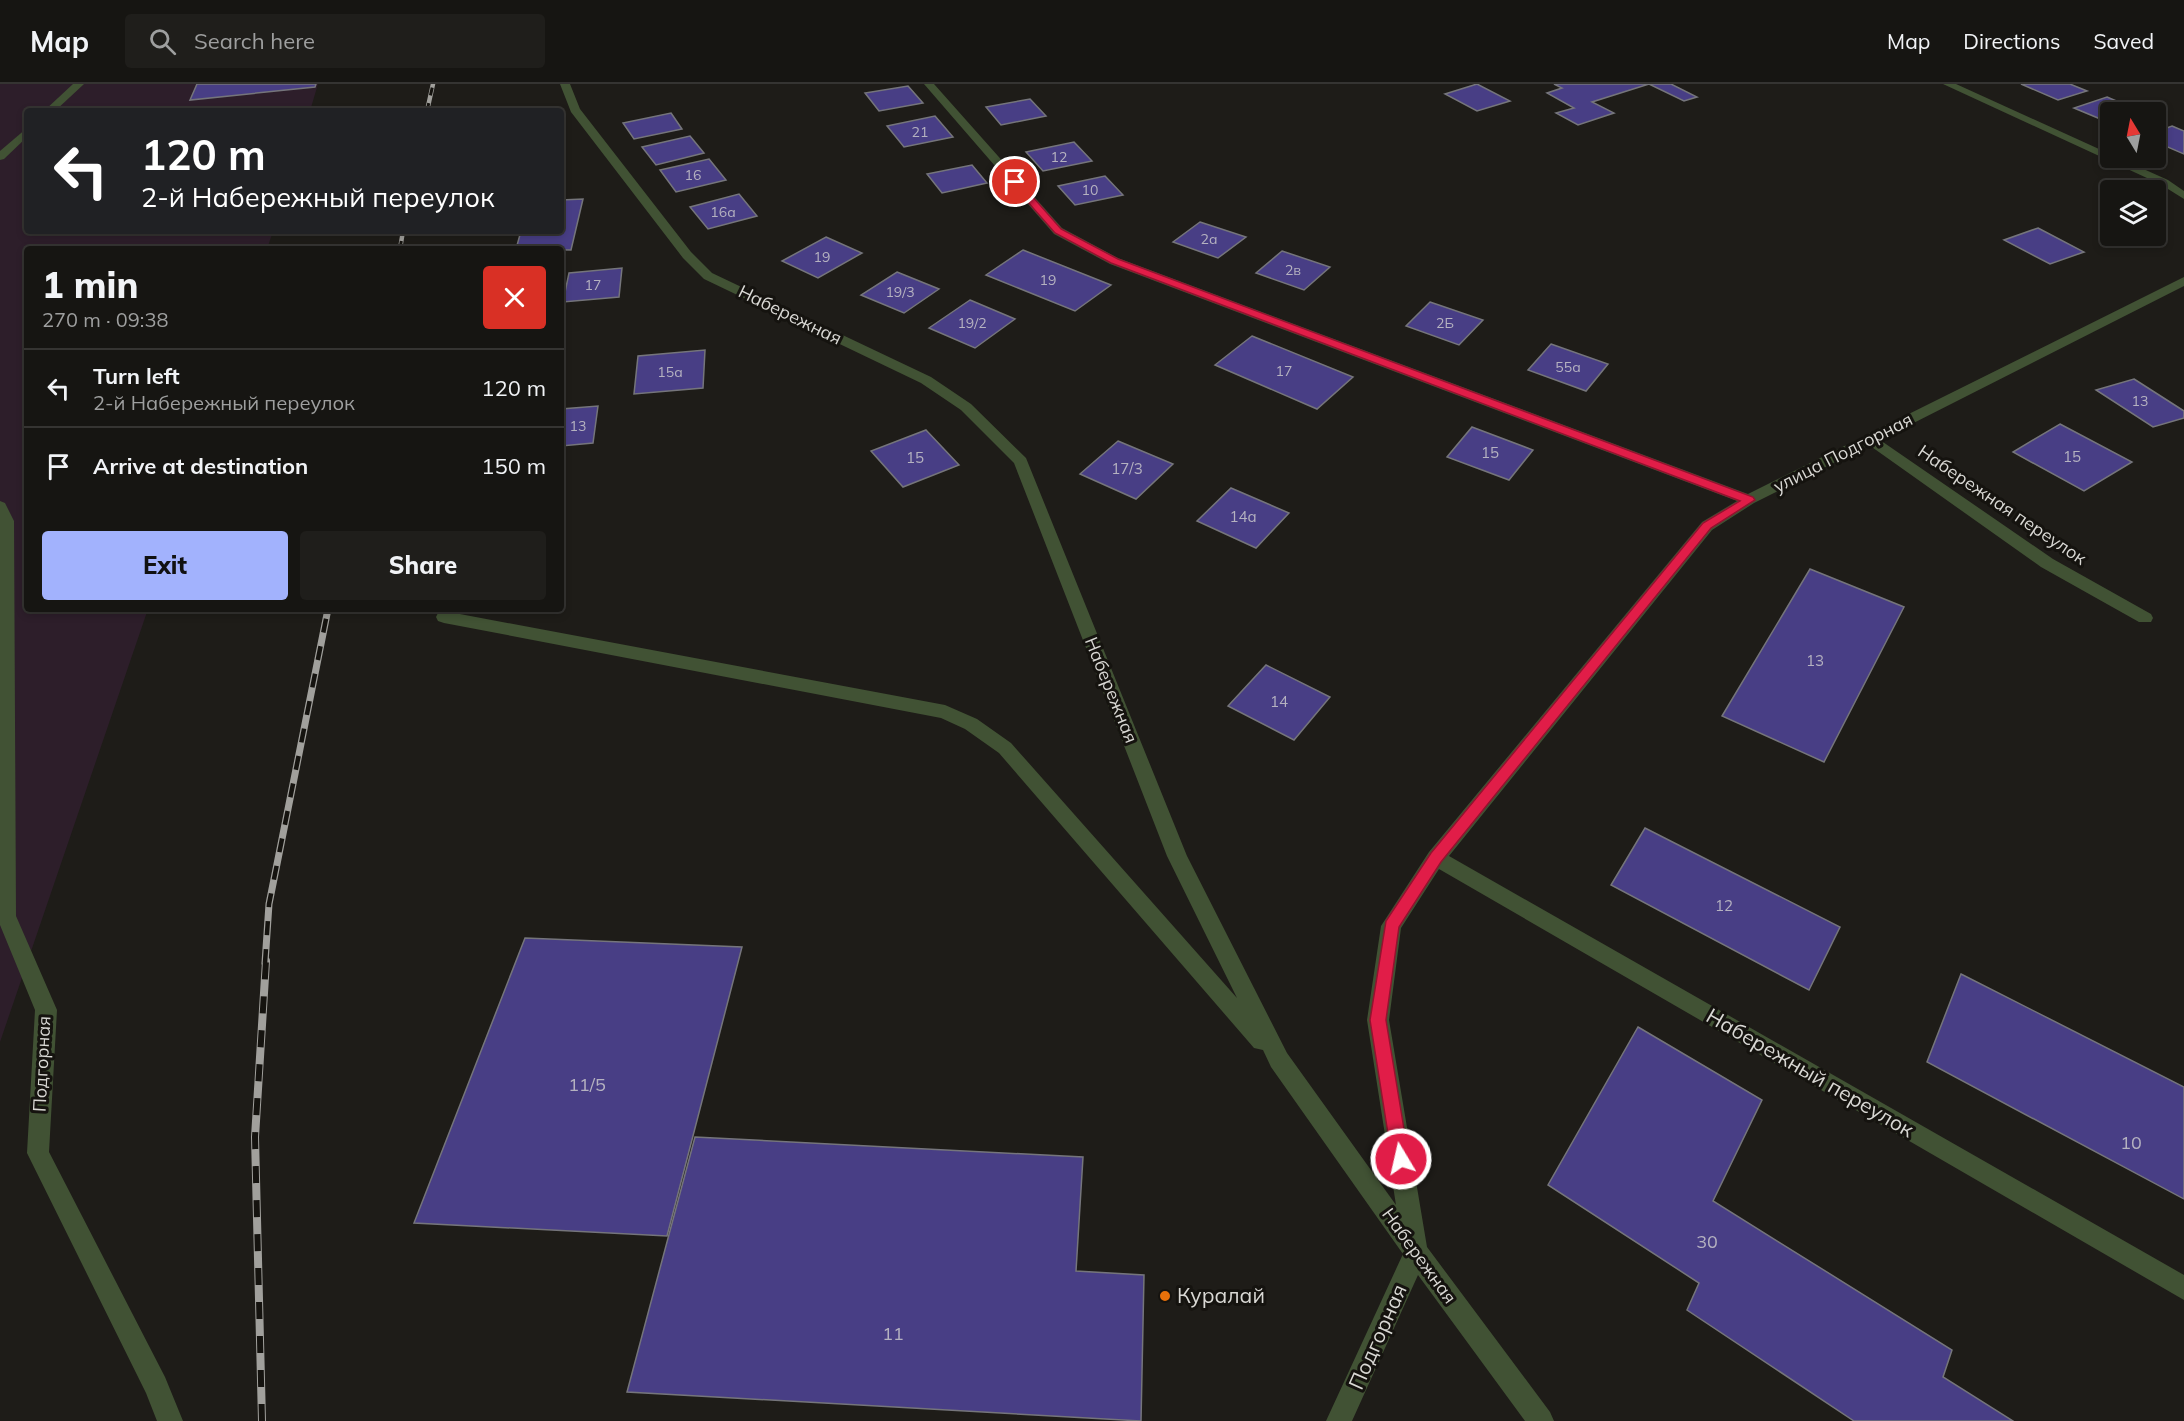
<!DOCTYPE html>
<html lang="en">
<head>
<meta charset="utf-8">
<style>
  :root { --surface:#161512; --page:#1f1e1b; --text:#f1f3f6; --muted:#9e9f9f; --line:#353432; --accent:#a2b2fd }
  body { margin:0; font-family:Mulish,sans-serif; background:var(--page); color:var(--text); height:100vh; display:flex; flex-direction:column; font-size:22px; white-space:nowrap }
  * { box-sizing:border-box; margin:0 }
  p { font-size:20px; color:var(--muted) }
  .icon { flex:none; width:33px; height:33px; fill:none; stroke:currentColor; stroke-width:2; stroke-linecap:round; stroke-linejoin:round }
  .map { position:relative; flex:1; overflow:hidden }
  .panel { position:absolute; left:24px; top:162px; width:540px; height:366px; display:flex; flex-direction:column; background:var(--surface); border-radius:6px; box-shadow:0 3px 9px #0003,0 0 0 2px var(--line) }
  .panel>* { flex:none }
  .guide { position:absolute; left:24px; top:24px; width:540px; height:126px; border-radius:6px; box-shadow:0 3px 9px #0003,0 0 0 2px var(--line); background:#202124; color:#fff; overflow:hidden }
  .needle { width:39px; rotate:350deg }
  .controls { position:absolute; left:2100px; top:18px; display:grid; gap:12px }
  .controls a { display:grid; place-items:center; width:66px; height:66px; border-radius:6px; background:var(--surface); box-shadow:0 3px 9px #0003,0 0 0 2px var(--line); font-size:30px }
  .pin { position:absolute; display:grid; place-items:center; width:51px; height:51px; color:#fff; margin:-26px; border:3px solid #fff; border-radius:50%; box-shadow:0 2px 6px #0007 }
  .me { position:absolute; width:66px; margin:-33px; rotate:351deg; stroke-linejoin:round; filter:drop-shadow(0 0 4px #0008) }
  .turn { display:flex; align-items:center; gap:21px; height:126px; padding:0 18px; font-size:27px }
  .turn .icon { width:78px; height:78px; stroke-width:2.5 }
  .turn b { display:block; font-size:42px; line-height:51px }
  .round { display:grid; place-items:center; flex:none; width:63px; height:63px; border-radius:6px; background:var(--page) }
  .headline { display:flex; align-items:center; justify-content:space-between; height:102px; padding:0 18px }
  h1 { font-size:36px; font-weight:800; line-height:45px }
  .action { display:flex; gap:12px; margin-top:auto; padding:12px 18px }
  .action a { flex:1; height:69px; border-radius:6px; background:var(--accent); color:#111; font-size:24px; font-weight:800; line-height:69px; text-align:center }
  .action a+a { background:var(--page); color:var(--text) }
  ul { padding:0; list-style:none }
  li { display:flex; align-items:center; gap:18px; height:78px; padding:0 18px; border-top:2px solid var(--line) }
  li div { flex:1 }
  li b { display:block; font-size:22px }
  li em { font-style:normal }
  header { display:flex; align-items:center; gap:36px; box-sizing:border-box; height:84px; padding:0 30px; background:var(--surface); border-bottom:2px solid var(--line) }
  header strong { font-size:28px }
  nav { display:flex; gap:33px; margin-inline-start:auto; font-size:21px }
  .search { width:420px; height:54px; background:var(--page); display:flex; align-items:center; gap:15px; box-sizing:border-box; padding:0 21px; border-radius:6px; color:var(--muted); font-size:22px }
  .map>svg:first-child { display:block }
</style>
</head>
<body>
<header>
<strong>Map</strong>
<div class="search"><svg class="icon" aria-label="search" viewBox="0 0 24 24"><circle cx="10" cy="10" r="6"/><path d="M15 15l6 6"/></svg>Search here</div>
<nav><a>Map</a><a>Directions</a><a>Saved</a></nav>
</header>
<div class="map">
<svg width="2184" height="1337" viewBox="0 0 2184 1337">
  <rect width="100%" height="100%" fill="#1e1c18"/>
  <path fill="#2d1e2a" d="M0,0h318l-8,27h-283v120h246l-6,18h-240v360h121l-148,433z"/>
  <g fill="#483e85" stroke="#75757b" stroke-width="1.5">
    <path d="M197,0h119l-1,3 -125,13z"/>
    <path d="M1477,0l33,17 -33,10 -32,-17z"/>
    <path d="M1554,0h117l26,13 -13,4 -35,-17 -57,18 22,11 -36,12 -22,-12 18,-5 -27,-15 15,-5z"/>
    <path d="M2021,0h49l17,7 -29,9z"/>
    <path d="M908,2l15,17 -44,8 -14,-18z"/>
    <path d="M2107,13l35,15h-32v11l-36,-15z"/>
    <path d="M1030,15l16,17 -45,9 -15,-18z"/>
    <path d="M671,29l11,16 -48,10 -11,-16z"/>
    <path d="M935,32l18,21 -49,10 -17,-21z"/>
    <path d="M2172,42l12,5v23l-28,-12v-10z"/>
    <path d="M690,52l14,17 -48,12 -14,-18z"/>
    <path d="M1074,58l18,19 -49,10 -17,-19z"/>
    <path d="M709,75l17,21 -50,12 -16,-22z"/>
    <path d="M972,81l15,18 -45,10 -15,-19z"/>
    <path d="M1105,92l18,19 -48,10 -17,-19z"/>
    <path d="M739,110l18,22 -49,13 -18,-22z"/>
    <path d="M583,115l-12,51 -55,-1 5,-18h40v-31z"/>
    <path d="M1200,138l46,15 -28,21 -45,-16z"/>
    <path d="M2038,144l46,24 -34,12 -46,-24z"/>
    <path d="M826,153l36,16 -44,25 -36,-17z"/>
    <path d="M1023,166l88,35 -36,26 -89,-36z"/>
    <path d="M1282,167l48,16 -26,23 -48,-17z"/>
    <path d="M622,184l-3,29 -56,5 6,-29z"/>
    <path d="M897,188l42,17 -35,24 -43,-18z"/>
    <path d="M970,216l45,19 -40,29 -46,-20z"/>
    <path d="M1430,218l53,18 -24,25 -53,-19z"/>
    <path d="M1252,252l101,41 -36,32 -102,-44z"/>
    <path d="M1551,260l57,20 -22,27 -58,-21z"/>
    <path d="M705,266l-2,38 -69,6 4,-38z"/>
    <path d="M2134,295l50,32v7l-31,9 -57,-37z"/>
    <path d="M598,322l-5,37 -32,3v-37z"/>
    <path d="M2060,340l72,38 -48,29 -71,-39z"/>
    <path d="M1472,343l61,23 -24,30 -62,-23z"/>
    <path d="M926,346l33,35 -56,22 -32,-36z"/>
    <path d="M1118,357l55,23 -37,35 -56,-25z"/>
    <path d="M1231,404l58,25 -33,35 -59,-27z"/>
    <path d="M1810,485l94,38 -80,155 -102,-46z"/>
    <path d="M1266,581l64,32 -36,43 -66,-34z"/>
    <path d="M1645,744l195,99 -31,63 -198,-105z"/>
    <path d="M525,854l217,9 -75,289 -253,-13z"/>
    <path d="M1961,890l223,113v112l-257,-137z"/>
    <path d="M1638,943l124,73 -49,101 239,149 -9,27 70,44h-159l-167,-111 12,-27 -151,-98z"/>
    <path d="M695,1053l388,20 -7,114 68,4 -3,146 -514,-29z"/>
  </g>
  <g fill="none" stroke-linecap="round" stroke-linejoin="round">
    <g fill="#415234" fill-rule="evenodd">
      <path d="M73,0h11l-29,27h-11z"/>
      <path d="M560,0h10l10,25 111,143 21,21 219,104 40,27 55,54 161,398 100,197 109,152 -29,-185 14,-94 48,-74 273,-330 35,-21 -627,-237 -56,-30 -130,-150h10l128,144 56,30 630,236 436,-217v9l-304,154 173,119 98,55 2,4 -2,4h-12l-98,-55 -172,-122 -115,58 -42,27 -263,326 735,419v25l-745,-431 -38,59 -12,92 38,227 123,165 4,9h-29l-107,-146 -66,146h-26l77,-167 -132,-187 -8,-17 -9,-2 -255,-295 -34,-24 -24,-11 -497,-95 -6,-2 -2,-4 2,-4 6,-2 501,94 32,14 34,24 226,255 -70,-142 -153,-393 -53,-53 -40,-27 -217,-104 -21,-21 -112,-146z"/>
      <path d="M1943,0h13l154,70v4h9l49,22 16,11v8l-24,-15z"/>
      <path d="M27,44v9l-23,22 -4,1v-9z"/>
      <path d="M0,417l5,2 9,18 2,395 41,94 -8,142 116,225 18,44h-26l-11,-28 -119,-240 8,-143 -35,-85z"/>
    </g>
    <g stroke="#a1a09c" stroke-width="4.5">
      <g id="rail-far2">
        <path d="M427,27l6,-27"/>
        <path d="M400,165l3,-18"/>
      </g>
    </g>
    <g stroke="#a1a09c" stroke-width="7">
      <path id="rail-far1" d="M265,879l4,-59 59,-295"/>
    </g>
    <g stroke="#a1a09c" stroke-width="8">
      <path id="rail" d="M262,1337l-7,-284 11,-176"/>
    </g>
    <use href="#rail-far2" stroke="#15130f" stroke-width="3" stroke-dasharray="8" stroke-linecap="butt"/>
    <use href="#rail-far1" stroke="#15130f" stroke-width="4.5" stroke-dasharray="14" stroke-linecap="butt"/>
    <use href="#rail" stroke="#15130f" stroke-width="6" stroke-dasharray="17" stroke-linecap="butt"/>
  </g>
  <path fill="#e11d48" stroke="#92132f" stroke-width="1.5" d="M1012,96h6l43,49 57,30 635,238 2,3 -44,28 -270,334 -42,65 -13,93 23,139 -2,6 -6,3 -6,-3 -3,-6 -22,-139 16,-99 45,-68 272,-330 37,-22 -629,-238 -56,-30 -43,-49z"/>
  <circle fill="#e8710a" stroke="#15130f" stroke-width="2" cx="1165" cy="1212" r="6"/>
  <g text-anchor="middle" stroke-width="6" stroke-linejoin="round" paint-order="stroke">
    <g font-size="14" fill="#b5b2c0">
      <text x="920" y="53">21</text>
      <text x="1059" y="78">12</text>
      <text x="693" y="96">16</text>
      <text x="1090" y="111">10</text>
      <text x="723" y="133">16а</text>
      <text x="1209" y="160">2а</text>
      <text x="822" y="178">19</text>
      <text x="1293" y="191">2в</text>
      <text x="1048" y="201">19</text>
      <text x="593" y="206">17</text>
      <text x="900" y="213">19/3</text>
      <text x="972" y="244">19/2</text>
      <text x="1445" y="244">2Б</text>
      <text x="1568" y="288">55а</text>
      <text x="1284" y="292">17</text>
      <text x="670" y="293">15а</text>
      <text x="2140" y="322">13</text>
      <text x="578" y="347">13</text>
    </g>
    <g font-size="15" fill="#b5b2c0">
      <text x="1490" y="374">15</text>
      <text x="2072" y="378">15</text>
      <text x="915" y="379">15</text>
      <text x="1127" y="390">17/3</text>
      <text x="1243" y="438">14а</text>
      <text x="1815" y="582">13</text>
      <text x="1279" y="623">14</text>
      <text x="1724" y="827">12</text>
    </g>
    <g font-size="18" fill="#d9d8d4" stroke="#15130f">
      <text transform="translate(790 231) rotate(26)" y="6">Набережная</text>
      <text transform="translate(1843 369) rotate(-27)" y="6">улица Подгорная</text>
      <text transform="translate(2002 421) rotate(34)" y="6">Набережная переулок</text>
      <text transform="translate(1111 606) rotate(68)" y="6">Набережная</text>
      <text transform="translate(42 980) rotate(-87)" y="6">Подгорная</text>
      <text transform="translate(1419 1172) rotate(54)" y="6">Набережная</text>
    </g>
    <g font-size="18" fill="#b5b2c0">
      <text x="587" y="1007">11/5</text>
      <text x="2131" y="1065">10</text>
      <text x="1707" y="1164">30</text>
      <text x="893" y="1256">11</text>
    </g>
    <g font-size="21" fill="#d9d8d4" stroke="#15130f">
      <text transform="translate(1810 989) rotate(30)" y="7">Набережный переулок</text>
      <text transform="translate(1378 1253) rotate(-66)" y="7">Подгорная</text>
    </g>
    <g font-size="21" fill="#d9d8d4" stroke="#15130f" text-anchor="start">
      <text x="1177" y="1219">Куралай</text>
    </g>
  </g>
</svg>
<div class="controls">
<a><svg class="needle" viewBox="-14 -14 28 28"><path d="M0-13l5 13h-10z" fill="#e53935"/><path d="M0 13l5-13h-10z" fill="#9e9f9f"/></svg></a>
<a><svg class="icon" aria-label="layers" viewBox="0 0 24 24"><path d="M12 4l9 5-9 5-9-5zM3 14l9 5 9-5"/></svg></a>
</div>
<div class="pin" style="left:1015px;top:98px;background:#d93025"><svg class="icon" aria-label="arrive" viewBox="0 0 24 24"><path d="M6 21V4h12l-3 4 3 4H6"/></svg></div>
<svg class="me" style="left:1401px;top:1075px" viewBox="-20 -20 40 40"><circle r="17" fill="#e11d48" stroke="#fff" stroke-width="3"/><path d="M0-11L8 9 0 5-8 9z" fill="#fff"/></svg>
<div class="guide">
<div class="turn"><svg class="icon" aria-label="left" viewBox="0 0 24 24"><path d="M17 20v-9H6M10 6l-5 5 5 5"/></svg><div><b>120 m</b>2-й Набережный переулок</div></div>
</div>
<section class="panel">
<div class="headline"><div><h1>1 min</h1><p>270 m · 09:38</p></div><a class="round" style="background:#d93025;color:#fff"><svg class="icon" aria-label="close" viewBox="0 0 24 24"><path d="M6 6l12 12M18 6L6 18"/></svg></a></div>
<ul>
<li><svg class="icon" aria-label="left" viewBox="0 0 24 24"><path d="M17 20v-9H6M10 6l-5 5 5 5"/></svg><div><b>Turn left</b><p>2-й Набережный переулок</p></div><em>120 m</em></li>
<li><svg class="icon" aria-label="arrive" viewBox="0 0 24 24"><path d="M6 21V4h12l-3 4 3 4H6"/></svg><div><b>Arrive at destination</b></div><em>150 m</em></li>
</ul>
<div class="action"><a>Exit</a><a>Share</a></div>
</section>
</div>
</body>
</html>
